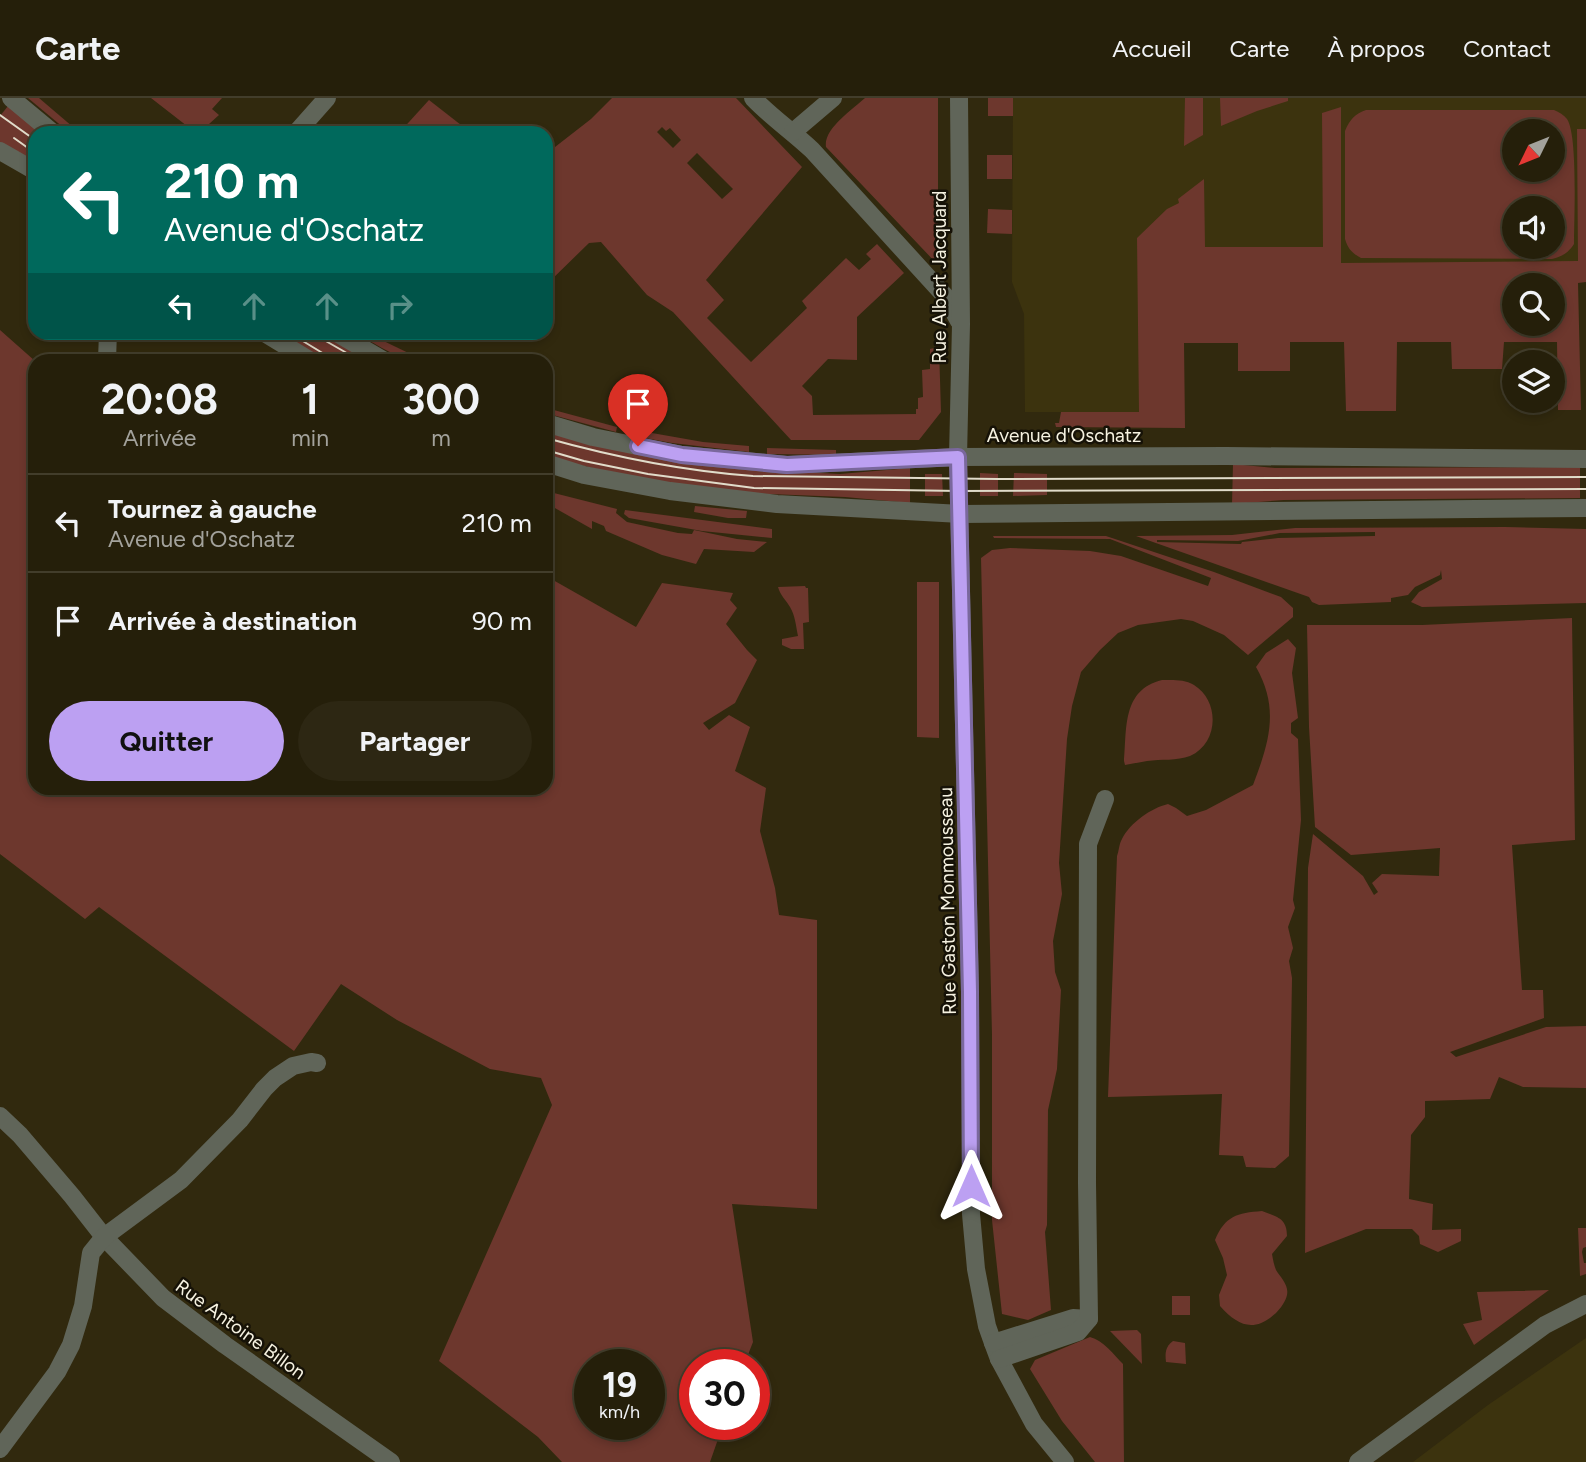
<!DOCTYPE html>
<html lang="fr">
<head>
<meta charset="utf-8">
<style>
  :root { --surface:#251f0a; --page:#2d2713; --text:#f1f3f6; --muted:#a3a29c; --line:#423d2b; --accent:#bca0f2 }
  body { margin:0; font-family:Figtree,sans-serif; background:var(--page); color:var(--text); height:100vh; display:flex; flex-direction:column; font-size:26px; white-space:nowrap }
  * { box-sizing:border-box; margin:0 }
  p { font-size:23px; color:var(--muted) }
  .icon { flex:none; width:38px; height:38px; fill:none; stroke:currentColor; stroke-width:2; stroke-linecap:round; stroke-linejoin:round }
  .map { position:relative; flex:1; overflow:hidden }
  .panel { position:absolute; left:28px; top:256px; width:525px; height:441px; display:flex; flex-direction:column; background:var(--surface); border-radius:21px; box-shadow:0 4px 10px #0003,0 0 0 2px var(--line) }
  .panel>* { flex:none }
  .banner { position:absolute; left:28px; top:28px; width:525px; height:214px; border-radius:21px; box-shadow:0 4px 10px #0003,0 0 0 2px var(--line); background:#00695c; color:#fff; overflow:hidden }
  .needle { width:46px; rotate:227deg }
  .controls { position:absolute; left:1502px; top:21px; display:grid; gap:14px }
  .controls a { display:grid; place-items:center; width:63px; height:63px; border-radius:50%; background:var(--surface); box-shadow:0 4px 10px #0003,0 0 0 2px var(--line); font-size:35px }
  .speed { position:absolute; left:574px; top:1251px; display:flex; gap:14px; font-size:35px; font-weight:700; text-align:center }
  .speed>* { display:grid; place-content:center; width:91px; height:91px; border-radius:50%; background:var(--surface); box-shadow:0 4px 10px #0003,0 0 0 2px var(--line); line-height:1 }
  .speed small { font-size:18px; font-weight:400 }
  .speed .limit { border:10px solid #d22; background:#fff; color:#111 }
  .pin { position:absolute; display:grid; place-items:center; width:60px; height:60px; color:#fff; margin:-72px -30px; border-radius:50% 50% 50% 0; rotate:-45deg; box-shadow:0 0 7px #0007 }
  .pin .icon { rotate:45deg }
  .me { position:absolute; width:77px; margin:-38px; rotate:0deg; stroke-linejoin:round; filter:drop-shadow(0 0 5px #0008) }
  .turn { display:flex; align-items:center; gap:24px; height:147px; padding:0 21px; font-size:32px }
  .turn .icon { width:91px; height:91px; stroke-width:2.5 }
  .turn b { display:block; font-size:49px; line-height:60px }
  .lanes { display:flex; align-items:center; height:66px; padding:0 21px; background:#0003; justify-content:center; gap:35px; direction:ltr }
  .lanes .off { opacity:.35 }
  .eta { display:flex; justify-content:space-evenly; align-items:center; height:119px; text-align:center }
  .eta b { font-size:42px; font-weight:700; line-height:49px }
  .button { display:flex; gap:14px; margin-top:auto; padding:14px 21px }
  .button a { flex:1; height:80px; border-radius:42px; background:var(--accent); color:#111; font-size:28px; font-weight:700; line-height:80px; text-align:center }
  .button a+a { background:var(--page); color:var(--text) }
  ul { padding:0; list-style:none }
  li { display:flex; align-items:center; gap:21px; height:98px; padding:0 21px; border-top:2px solid var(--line) }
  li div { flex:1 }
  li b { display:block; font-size:26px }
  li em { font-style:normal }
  header { display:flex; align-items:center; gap:42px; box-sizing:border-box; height:98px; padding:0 35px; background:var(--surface); border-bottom:2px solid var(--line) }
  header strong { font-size:33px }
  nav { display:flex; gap:38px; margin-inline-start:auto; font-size:24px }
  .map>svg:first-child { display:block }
</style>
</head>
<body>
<header>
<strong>Carte</strong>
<nav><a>Accueil</a><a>Carte</a><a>À propos</a><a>Contact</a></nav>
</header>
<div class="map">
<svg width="1586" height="1364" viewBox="0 0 1586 1364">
  <rect width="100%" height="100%" fill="#31290e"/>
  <g fill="#3c330e" fill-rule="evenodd">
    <path d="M1013,0h573v184l-423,2 2,128h-140l-1,-98 -12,-32zM1514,33h38v39h-38zM1514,110h38v39h-38z"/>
    <path d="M1586,1240v124h-173l75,-57z"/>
  </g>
  <g fill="#6d372d" fill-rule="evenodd">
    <path d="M28,0h11l41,35h-10z"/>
    <path d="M151,0h71l-10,11 7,6 -20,18h-3z"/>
    <path d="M612,0h124l66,69 -96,113 18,20 -17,18 44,44 56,-54 -5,-7 44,-43 13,12 12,-11 -5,-5 11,-10 27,29 -47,44v43l-29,-1 -26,27 10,10 1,19 103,-1v-5h2v-11l5,-1 -1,-27 8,-1v-20l9,-2 2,65 -22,28h-128l-118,-128 -26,-17 -46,-53 -12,1 -43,42v-131l45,-35zM662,29l4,4 4,-3 11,12 -8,8 -16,-16zM697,55l36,36 -11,10 -35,-36z"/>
    <path d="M865,0h73v167l-112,-118c-3,-18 27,-38 39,-49z"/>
    <rect x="988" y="0" width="25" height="18"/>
    <path d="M1185,0h18v37l-19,11z"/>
    <path d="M1220,0h68v3l-31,10 -36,15z"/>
    <path d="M429,2l32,25 -7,8h-55z"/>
    <path d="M8,8l32,27h-5v31l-35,-21v-27z"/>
    <path d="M1341,9v156l237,-2 -1,-132h9v153l-8,1 3,127h-23l-1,-68h-53l-2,27h-50l-1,-27h-54l-1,69h-50l-2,-69h-54v29h-52v-28h-54l1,85 -129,-1 -1,-4h4l2,-11h78l-2,-174 30,-29 12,-6 -1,-4 26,-20 1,68h118l-1,-134zM1552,187v39h-38v-39z"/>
    <path d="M1366,12h188c5,2 10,5 13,9 11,16 7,101 7,125 -6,9 -11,12 -22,15l-191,-1c-9,-5 -13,-9 -16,-19v-108c5,-12 10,-17 21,-21zM1514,33h38v39h-38zM1514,110h38v39h-38z"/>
    <rect x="987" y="57" width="25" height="24"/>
    <path d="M988,111l24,1v24l-25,-1z"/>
    <path d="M0,232l35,31v427h511v-212l90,51 26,-44 71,10 -3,7 7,8 -11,16 21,26 10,10 -22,43 -32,20 6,7 20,-15 21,12 -15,44 31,17 -6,43 15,57 4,27 38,5v289l-85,-5 21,138 -9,23h-49v59l28,1 -13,37h-148l-24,-25 -99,-76 113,-256 -11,-27 -51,-9 -93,-49 -56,-36 -47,67 -195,-144 -14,12 -85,-65zM590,1267h59v59h-59z"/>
    <path d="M275,235h44l51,27h-50z"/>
    <path d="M367,235l56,27c-22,1 -40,-12 -59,-22z"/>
    <path d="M550,311l67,18 -1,5 -67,-18z"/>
    <path d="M635,332l68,12 46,4v6l-77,-9 -38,-7z"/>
    <path d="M546,334l97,24 45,8 54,5 98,5 70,-6v35l-65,-6 -102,-4 -104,-14 -93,-22z"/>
    <path d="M767,350l69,2v5l-69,-1z"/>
    <path d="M1233,366l42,4 305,-1v31l-296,2 -52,4z"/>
    <path d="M980,375l18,1v22h-18z"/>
    <path d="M1014,375l33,1v21l-34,1z"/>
    <path d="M925,376h17l1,22h-18z"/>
    <path d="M546,393l71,18 -1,4 11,9 51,11 14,1 2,-4 43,9 30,3 -13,10 -50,-3 -8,15 -34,-9 -56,-24 -2,-5 -12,-5v8l-46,-26z"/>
    <path d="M695,408l52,5 -1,7h-18l-34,-6z"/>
    <path d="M625,412l147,19v9l-70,-7 -73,-13 -5,-4z"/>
    <path d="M1505,429l81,2v74l-164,4 -11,-5 8,-10 23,-13 -1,-9 -1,5 -25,12 -7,8 -17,3v4l-72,3 -7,-3 -3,-5 -173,-61 96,-1 63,-7zM1375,434v4l-97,2 -36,4 -1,2 -84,-2v-2l81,1 42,-8z"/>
    <path d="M993,438h113l108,36 67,25 12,11v9l-45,38 -24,-20 -31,-14 -12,-2 -43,6 -20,8 -18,17 -19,22 -9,34 -5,33 -8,124 3,31 -9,47 2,31 6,18 -4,79 -9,41 -1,115 -2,7 6,78 -23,10 -26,-6 -10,-94v-185l-11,-477 11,-8 18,-2 80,3 31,5 87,30 3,-8 -101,-39 -116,-1z"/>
    <path d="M917,484h22v156l-22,-1z"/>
    <path d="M805,488l1,2h2l1,34 -6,1 1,26h-13l-9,-4v-6l16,-3c-2,-10 -3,-21 -8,-29 -4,-7 -10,-12 -12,-20z"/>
    <path d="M1572,520l3,222 -63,5 10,145h21l1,28 -94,34 6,5 90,-30 40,-1v62l-63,-1 -24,-10 -9,22 -65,2v16l-14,18 -2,64 24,5 -1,26 29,-1v12l-23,11 -18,-8 -1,-8 -7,-7h-46l-61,24 3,-385 5,-34 50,42 11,19 4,-3 -6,-9 10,-9 57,2 1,-28 -89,7 -36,-28 -6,-100 -2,-102h115z"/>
    <path d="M1288,541l8,9 -4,25 6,45 -7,5v10l7,6 3,81 -8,80 2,8 -7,19 5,21 -4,13 3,17 -3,178 -14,12 -29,-1 -3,-11 -24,-1 3,-61 -114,3 9,-241c2,-5 2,-12 5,-17 8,-16 29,-31 46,-35l8,4 11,8 19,-6 47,-25c16,-42 27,-76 3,-118l10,-14z"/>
    <path d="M1162,582c11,0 22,-1 32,5 26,16 25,58 -4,71 -13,5 -29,3 -43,5 -7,1 -15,3 -22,4l-1,-4c3,-33 -2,-71 38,-81z"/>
    <path d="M1262,1113c15,6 25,7 25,25l-15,18c1,6 2,11 4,16 5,8 13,15 11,25 -1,6 -7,14 -11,18 -22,20 -38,13 -56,-7l-1,-11 8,-20 -4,-17 -8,-18c10,-24 22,-27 47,-29z"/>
    <path d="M1578,1130h8v19l-3,1 -1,4 2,11h2v11l-6,2z"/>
    <path d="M1549,1192l-75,55 -11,-21 19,-4 -5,-28z"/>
    <rect x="1172" y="1198" width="18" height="19"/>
    <path d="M1137,1232l4,4 1,30 -32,-33z"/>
    <path d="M1090,1239c13,3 24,18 33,27l1,98h-29l-33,-41 -32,-52 5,-9z"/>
    <path d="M1173,1243l12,2 1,21 -20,-2c-1,-9 -1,-15 7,-21z"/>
  </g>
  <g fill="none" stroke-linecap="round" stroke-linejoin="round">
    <g stroke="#606559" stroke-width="18">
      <path d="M753,0c18,19 40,34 59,52l133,146 14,25"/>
      <path d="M959,0l2,226 -3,133 12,535 1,222 5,55 11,57 6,17 6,16 35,65 31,38"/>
      <path d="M793,34l40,-34"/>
      <path d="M296,35l31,-35"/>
      <path d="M107,262l1,-28"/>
      <path d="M0,1018l20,19 52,61 32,41 59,61 62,47 166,117"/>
      <path d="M993,1245l80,-25 16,1"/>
      <path d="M999,1261l79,-27 11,-13 -2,-136 1,-339 17,-45"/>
      <path d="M0,1351l57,-77 14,-27 12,-39 8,-53 13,-16 77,-57 59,-60 24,-31 11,-11 18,-12 18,-4 6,1"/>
      <path d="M1358,1364l187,-137 41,-21"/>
    </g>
    <g stroke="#606559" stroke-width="18">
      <path d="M11,0l42,35"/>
      <path d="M0,53l35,20"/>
      <path d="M263,234l46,28"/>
      <path d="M335,234l48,28"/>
      <path d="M546,325l47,14 89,18 105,10 171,-8 268,-1 360,3"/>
      <path d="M546,365l38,12 86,16 107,13 184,10 625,-6"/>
    </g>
    <g stroke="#e1dcca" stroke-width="2">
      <path d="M0,17l35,25"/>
      <path d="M14,40l21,15"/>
      <path d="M288,234l46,28"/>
      <path d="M310,234l49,28"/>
      <path d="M546,340c68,19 137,33 207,38l245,3 588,-2"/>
      <path d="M546,352l38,11 64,13 106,14 206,3 626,-2"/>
    </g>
  </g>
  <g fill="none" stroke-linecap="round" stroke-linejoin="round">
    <g stroke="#7a689d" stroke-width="18">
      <path id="route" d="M638,348l44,9 105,10 171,-8 12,535 1,194"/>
    </g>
    <use href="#route" stroke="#bca0f2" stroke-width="12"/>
  </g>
  <g text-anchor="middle" stroke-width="5" stroke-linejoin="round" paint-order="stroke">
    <g font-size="19" fill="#f6f2e1" stroke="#161207">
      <text transform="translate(939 179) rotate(-90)" y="7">Rue Albert Jacquard</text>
      <text x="1064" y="344">Avenue d'Oschatz</text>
      <text transform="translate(947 803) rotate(-91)" y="7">Rue Gaston Monmousseau</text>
      <text transform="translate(241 1231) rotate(36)" y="7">Rue Antoine Billon</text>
    </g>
  </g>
</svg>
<div class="controls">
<a><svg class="needle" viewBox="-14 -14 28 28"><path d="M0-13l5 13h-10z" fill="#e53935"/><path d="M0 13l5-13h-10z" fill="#a3a29c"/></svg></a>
<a><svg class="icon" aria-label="sound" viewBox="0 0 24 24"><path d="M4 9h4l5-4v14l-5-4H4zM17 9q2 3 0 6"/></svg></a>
<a><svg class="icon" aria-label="search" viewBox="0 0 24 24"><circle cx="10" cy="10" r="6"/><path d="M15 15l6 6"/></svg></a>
<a><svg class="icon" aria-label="layers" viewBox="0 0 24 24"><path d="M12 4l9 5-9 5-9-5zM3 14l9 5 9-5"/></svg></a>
</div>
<div class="speed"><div>19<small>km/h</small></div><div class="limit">30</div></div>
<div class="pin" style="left:638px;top:348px;background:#d93025"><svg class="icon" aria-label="arrive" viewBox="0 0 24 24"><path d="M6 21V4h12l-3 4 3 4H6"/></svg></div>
<svg class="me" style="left:971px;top:1088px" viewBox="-20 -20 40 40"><path d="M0-17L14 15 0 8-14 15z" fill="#bca0f2" stroke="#fff" stroke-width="4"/></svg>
<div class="banner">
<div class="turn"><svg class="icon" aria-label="left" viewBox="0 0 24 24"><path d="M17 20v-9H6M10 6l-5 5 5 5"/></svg><div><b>210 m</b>Avenue d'Oschatz</div></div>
<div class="lanes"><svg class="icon" aria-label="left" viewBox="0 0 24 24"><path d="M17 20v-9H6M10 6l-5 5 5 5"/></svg><svg class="icon off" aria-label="ahead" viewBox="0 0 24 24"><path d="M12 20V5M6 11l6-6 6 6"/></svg><svg class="icon off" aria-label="ahead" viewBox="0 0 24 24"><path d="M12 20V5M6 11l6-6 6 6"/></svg><svg class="icon off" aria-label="right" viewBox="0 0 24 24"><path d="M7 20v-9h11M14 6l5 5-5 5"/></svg></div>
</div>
<section class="panel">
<div class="eta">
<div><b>20:08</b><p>Arrivée</p></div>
<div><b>1</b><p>min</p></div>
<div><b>300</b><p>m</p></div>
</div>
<ul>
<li><svg class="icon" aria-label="left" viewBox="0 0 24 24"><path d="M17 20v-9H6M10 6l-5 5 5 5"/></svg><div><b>Tournez à gauche</b><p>Avenue d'Oschatz</p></div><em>210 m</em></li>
<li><svg class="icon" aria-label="arrive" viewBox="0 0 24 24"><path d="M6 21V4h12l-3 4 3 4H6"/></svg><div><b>Arrivée à destination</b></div><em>90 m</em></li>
</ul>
<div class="button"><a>Quitter</a><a>Partager</a></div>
</section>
</div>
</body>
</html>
